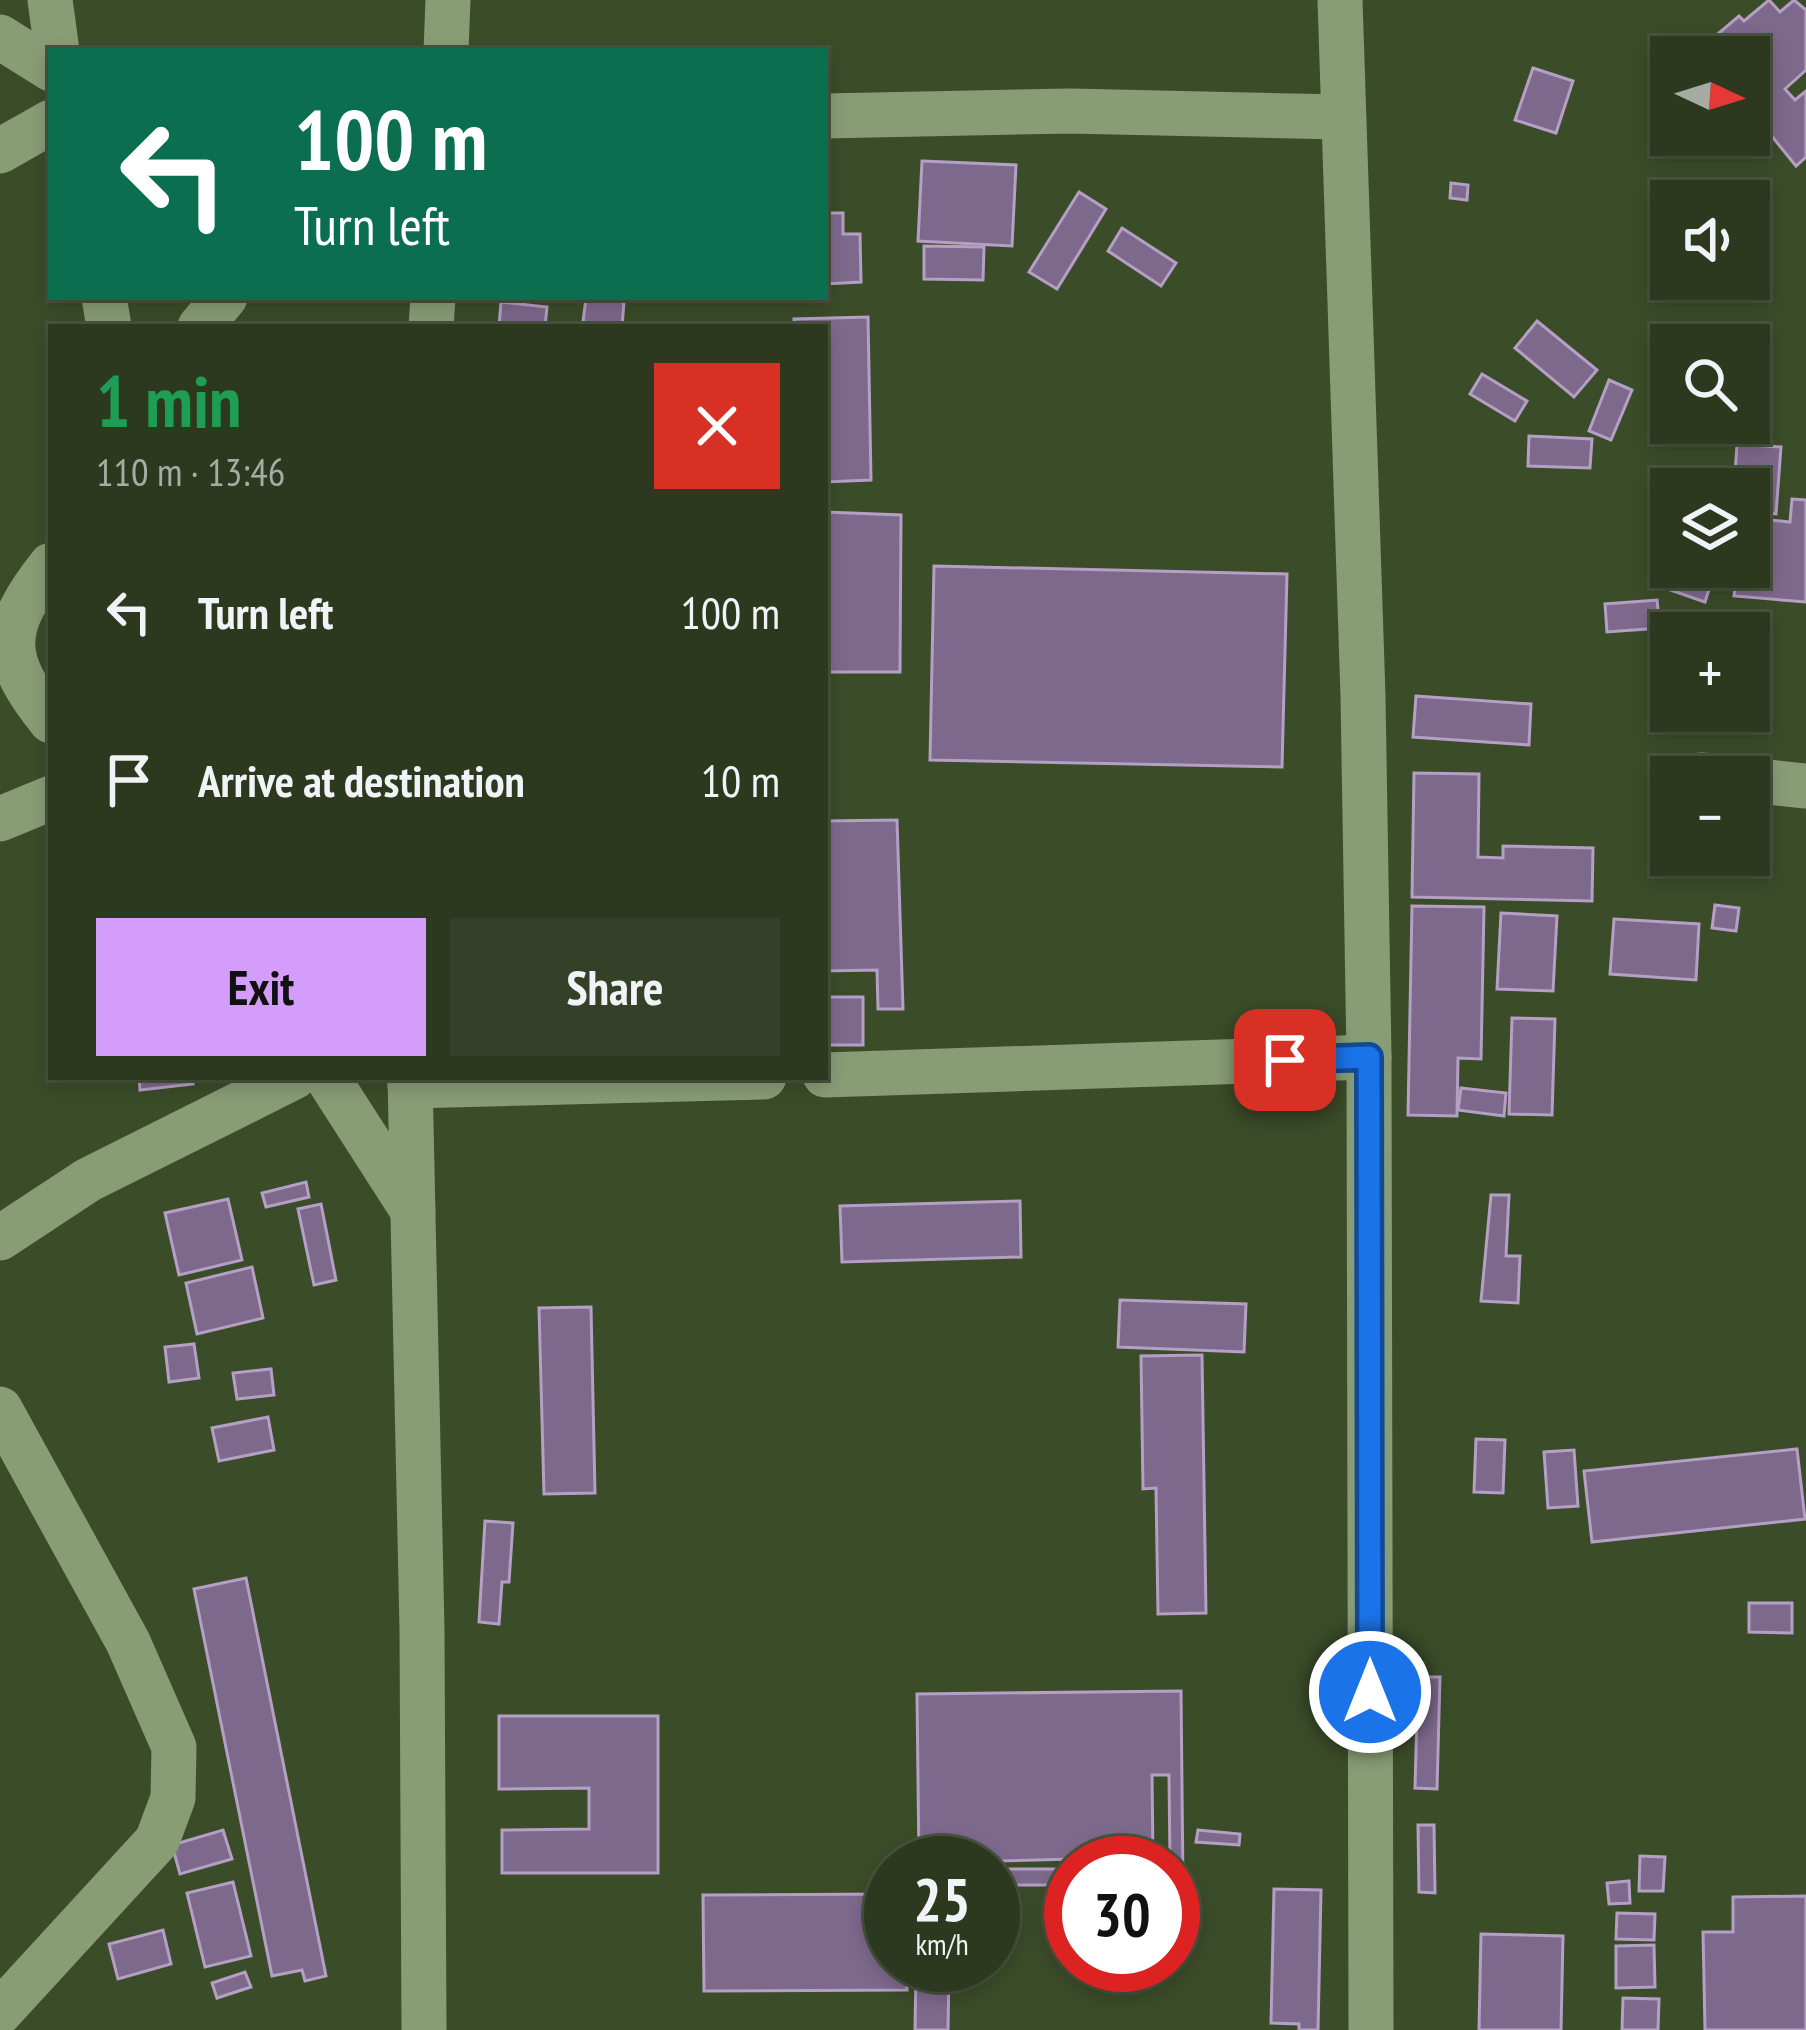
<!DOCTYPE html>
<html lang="en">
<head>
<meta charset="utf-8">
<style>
  :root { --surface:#2c391f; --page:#344028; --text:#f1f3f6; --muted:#a6aca4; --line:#48533d; --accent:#d49cfb }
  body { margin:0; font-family:"PT Sans Narrow",sans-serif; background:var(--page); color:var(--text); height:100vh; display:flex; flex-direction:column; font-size:45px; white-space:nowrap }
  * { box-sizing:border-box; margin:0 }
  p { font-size:39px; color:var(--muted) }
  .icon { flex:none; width:66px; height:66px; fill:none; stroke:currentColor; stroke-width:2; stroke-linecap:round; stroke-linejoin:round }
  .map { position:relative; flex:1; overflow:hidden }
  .side { position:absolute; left:48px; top:324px; width:780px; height:756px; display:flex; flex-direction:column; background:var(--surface); border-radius:0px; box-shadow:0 6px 18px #0003,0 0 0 3px var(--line) }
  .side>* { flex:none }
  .banner { position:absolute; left:48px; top:48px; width:780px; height:252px; border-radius:0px; box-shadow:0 6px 18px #0003,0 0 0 3px var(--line); background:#0b6e4f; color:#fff; overflow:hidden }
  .needle { width:78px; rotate:94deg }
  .buttons { position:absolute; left:1650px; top:36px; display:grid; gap:24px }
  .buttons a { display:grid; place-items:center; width:120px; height:120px; border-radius:0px; background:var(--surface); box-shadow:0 6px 18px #0003,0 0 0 3px var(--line); font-size:60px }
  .speed { position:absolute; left:864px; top:1836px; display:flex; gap:24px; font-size:60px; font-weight:700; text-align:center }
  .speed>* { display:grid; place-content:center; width:156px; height:156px; border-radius:50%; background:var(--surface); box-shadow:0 6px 18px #0003,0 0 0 3px var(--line); line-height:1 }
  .speed small { font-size:30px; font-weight:400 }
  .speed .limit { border:18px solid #d22; background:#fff; color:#111 }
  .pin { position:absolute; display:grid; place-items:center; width:102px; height:102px; color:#fff; margin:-51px; border-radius:24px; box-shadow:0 6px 18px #0006 }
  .me { position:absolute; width:132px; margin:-66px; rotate:0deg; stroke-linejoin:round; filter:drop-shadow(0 0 9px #0008) }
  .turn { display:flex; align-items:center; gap:42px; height:252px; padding:0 48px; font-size:54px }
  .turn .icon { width:156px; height:156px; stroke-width:2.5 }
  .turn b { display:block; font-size:84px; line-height:102px }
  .round { display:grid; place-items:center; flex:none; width:126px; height:126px; border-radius:0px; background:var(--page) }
  .overview { display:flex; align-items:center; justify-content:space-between; height:204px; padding:0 48px }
  h1 { font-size:72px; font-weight:700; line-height:90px; color:#1e9e55 }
  .action { display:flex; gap:24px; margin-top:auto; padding:24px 48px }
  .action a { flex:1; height:138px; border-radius:0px; background:var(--accent); color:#111; font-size:48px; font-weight:700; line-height:138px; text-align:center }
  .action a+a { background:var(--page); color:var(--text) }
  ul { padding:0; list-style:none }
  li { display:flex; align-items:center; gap:36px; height:168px; padding:0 48px }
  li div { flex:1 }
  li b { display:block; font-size:45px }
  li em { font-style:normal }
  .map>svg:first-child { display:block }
</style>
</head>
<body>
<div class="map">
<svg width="1806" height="2030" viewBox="0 0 1806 2030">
  <rect width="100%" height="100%" fill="#3b4c29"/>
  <g fill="#7d698c" stroke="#b59fc5" stroke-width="3">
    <path d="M1769,0l11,12 14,-12 12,10v60l-21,19 10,11 11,-9v66l-10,9 -47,-58v-51h-43l-6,-8 39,-33 5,5z"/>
    <path d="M1533,68l40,13 -17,52 -41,-13z"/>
    <path d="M922,161l94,4 -4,81 -94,-5z"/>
    <path d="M1451,183l17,2 -1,15 -17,-2z"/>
    <path d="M1079,192l27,17 -49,80 -28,-17z"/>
    <path d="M825,213h18v21h17l1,48 -36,2z"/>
    <path d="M1122,228l54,35 -15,23 -53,-35z"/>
    <path d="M924,246l60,1 -1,33 -59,-1z"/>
    <path d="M586,298l38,4 -2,24 -39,-4z"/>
    <path d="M501,302l46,5 -2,20h-46z"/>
    <path d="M868,317l3,163 -46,2v-155h-31v-8z"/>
    <path d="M1537,321l60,49 -23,27 -59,-49z"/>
    <path d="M1482,374l45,27 -12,20 -45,-27z"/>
    <path d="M1609,380l23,10 -21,50 -22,-9z"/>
    <path d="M1529,436l63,3 -2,29 -62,-2z"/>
    <path d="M1737,444l44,3 -5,67 -27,-2v-23h-15z"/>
    <path d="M1792,499l14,1v102l-72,-6 3,-29h12v-49l41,4z"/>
    <path d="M825,512l76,3 -1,157h-74z"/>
    <path d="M1671,539v28h45l-11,35 -49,-17z"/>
    <path d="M934,566l353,8 -5,193 -352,-7z"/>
    <path d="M1657,600l3,28 -53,4 -2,-28z"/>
    <path d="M1416,696l115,8 -2,41 -116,-8z"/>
    <path d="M1414,773l65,1 -1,83 25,1v-12l90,2 -1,53 -180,-4z"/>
    <path d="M897,820l6,189h-25l-1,-39 -52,1v-150z"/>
    <path d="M1715,905l24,3 -3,23 -24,-3z"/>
    <path d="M1412,906l72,1 -3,152 -23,-1 -1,58 -49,-1z"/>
    <path d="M1501,913l56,3 -4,75 -56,-2z"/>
    <path d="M1614,919l85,5 -3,56 -86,-6z"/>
    <rect x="825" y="997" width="38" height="48"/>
    <path d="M1512,1018l43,1 -3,96 -43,-1z"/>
    <path d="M139,1077h53l1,7 -53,6z"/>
    <path d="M1461,1088l45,5 -2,23 -46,-6z"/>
    <path d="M306,1182l3,15 -43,10 -4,-14z"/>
    <path d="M1491,1195h18l-3,61h14l-2,47 -37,-2z"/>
    <path d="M228,1199l14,61 -63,15 -14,-62z"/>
    <path d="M1020,1201l1,56 -179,5 -2,-56z"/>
    <path d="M321,1204l15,76 -22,5 -16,-76z"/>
    <path d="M252,1267l11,51 -66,16 -11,-51z"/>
    <path d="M1120,1300l126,4 -2,48 -126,-5z"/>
    <path d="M591,1307l4,186 -51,1 -5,-186z"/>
    <path d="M194,1344l5,34 -30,4 -4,-35z"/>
    <path d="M1202,1355l4,258 -48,1 -2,-126 -13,1 -2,-133z"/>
    <path d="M271,1369l3,26 -37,4 -4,-26z"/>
    <path d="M268,1417l6,33 -55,11 -7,-33z"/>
    <path d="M1476,1439l29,1 -2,53 -29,-1z"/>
    <path d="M1797,1449l8,70 -213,23 -8,-71z"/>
    <path d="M1574,1450l4,56 -30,2 -4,-56z"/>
    <path d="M485,1521l28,2 -4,59h-7l-3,42 -20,-2z"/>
    <path d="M246,1578l80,398 -21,5 -3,-11 -30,6 -78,-387z"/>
    <path d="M1749,1603h43v30l-43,-1z"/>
    <path d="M1418,1677h22l-3,112 -22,-1z"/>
    <path d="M1181,1691l2,193h-10l-3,-21 -1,-88h-17l1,82 -234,6 -2,-169z"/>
    <path d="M499,1716h159v157h-156v-43l87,-1v-41l-90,1z"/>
    <path d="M1418,1825h16l1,68 -16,-1z"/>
    <path d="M223,1830l9,29 -52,15 -8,-29z"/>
    <path d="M1198,1830l42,4 -1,11 -43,-3z"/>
    <path d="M1640,1856l25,1 -2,34h-24z"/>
    <rect x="993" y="1869" width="78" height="16"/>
    <path d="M1629,1881l1,22 -21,1 -2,-21z"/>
    <path d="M233,1882l18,74 -46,11 -18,-74z"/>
    <path d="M1274,1889l47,1 -3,140h-19v-6l-28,-1z"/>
    <path d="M891,1894v71h16v25l-203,1 -1,-96z"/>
    <path d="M1806,1896v134h-101l-2,-98h30v-35z"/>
    <path d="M1617,1913l38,1 -1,26 -38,-1z"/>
    <path d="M163,1930l8,34 -53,15 -9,-35z"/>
    <path d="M1481,1934l82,2 -2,94h-82z"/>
    <path d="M1654,1945l1,42 -39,1v-42z"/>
    <path d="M245,1972l6,15 -34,11 -5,-15z"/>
    <path d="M916,1972h33l-1,58h-33z"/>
    <path d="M1623,1998l36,1 -1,31h-36z"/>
  </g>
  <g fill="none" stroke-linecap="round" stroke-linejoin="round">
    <g stroke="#889c76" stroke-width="45">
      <path d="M50,0l7,51"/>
      <path d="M1340,0l23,696 6,361 2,973"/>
      <path d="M0,37l51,32"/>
      <path d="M446,51l2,-51"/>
      <path d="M825,116l245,-5 271,6"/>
      <path d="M0,151l51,-29"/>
      <path d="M104,297l5,30"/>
      <path d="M200,327l25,-30"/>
      <path d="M431,327l2,-30"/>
      <path d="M51,565c-51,64 -51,93 0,156"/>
      <path d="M1701,775l19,2"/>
      <path d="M1749,780l57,6"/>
      <path d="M0,819l51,-21"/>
      <path d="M825,1075l544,-18"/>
      <path d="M327,1077l86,134"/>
      <path d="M410,1077l12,552 2,401"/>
      <path d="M410,1086l354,-9"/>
      <path d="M0,1238l88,-58 206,-103"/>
      <path d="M0,1409l128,233 46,105 -1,51 -16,43 -157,171"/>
    </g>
  </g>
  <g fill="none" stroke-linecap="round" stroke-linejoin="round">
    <g stroke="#114b97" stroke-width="30">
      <path id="route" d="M1285,1060l84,-3 1,635"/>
    </g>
    <use href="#route" stroke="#1a73e8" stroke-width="21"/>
  </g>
</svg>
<div class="buttons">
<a><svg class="needle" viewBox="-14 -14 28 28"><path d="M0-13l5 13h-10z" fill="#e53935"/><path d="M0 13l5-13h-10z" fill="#a6aca4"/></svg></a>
<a><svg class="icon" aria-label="sound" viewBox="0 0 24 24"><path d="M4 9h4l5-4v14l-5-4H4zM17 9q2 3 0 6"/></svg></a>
<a><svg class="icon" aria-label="search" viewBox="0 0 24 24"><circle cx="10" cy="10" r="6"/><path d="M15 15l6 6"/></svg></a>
<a><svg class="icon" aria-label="layers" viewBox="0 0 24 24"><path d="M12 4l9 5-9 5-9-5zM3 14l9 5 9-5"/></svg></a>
<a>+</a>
<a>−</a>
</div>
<div class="speed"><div>25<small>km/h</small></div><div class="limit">30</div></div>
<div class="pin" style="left:1285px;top:1060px;background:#d93025"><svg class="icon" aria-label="arrive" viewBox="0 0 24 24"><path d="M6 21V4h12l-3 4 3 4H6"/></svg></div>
<svg class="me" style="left:1370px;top:1692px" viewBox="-20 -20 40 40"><circle r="17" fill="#1a73e8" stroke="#fff" stroke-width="3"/><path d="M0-11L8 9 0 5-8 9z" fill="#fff"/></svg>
<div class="banner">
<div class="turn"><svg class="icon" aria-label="left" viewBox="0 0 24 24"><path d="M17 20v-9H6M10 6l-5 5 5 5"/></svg><div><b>100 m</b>Turn left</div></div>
</div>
<section class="side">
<div class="overview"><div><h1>1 min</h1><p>110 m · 13:46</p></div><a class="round" style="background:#d93025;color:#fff"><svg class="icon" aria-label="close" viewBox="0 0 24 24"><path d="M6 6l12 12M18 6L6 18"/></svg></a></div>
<ul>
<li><svg class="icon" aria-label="left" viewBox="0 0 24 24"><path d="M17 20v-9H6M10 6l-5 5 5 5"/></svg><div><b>Turn left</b></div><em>100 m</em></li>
<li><svg class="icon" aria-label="arrive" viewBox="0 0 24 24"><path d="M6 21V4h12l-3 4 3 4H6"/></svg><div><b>Arrive at destination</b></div><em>10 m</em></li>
</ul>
<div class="action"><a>Exit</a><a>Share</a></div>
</section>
</div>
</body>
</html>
